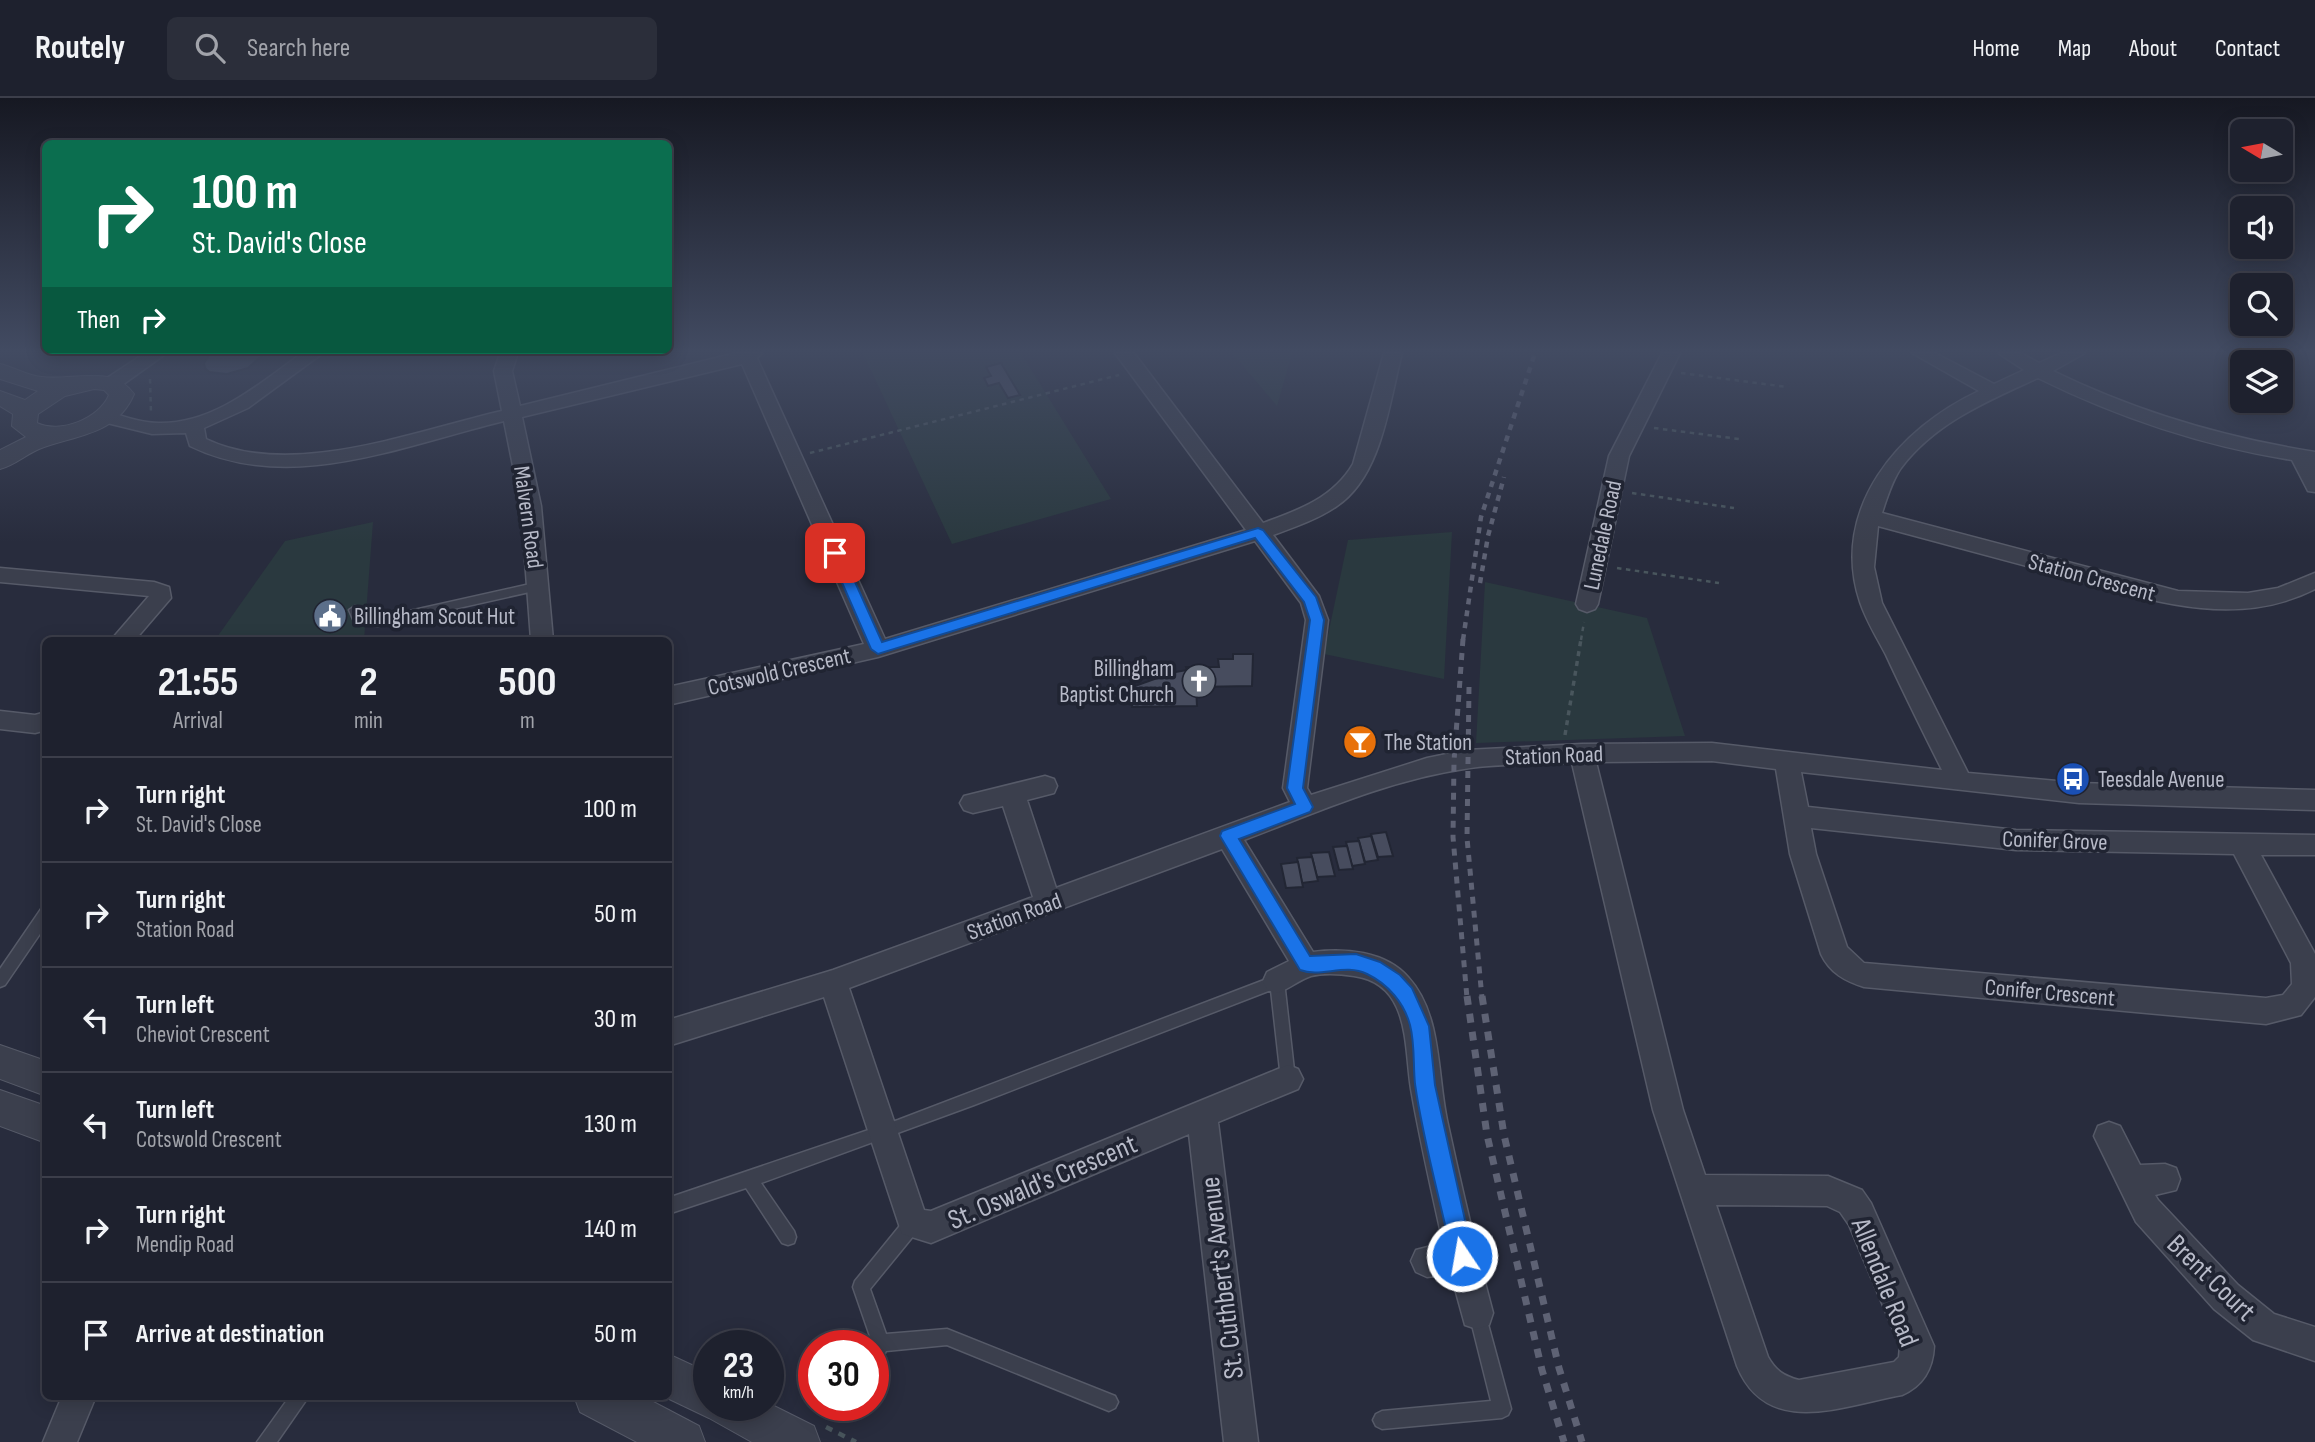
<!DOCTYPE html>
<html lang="en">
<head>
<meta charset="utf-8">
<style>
  :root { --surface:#1e212e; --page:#2b2e3a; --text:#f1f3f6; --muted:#a1a3aa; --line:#3c3e4a }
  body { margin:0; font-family:"Sofia Sans Condensed",sans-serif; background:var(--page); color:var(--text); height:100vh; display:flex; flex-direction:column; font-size:26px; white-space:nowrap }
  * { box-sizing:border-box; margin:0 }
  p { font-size:23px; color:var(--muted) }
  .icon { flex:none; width:38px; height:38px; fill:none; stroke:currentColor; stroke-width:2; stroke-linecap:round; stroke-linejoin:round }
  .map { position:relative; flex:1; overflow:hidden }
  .sheet { position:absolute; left:42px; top:539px; width:630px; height:763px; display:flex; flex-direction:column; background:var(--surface); border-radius:10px; box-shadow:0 4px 18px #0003,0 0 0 2px var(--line) }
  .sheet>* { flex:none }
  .banner { position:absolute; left:42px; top:42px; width:630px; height:214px; border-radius:10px; box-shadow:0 4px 18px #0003,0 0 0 2px var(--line); background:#0b6e4f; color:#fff; overflow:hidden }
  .needle { width:46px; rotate:280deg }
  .tools { position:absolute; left:2230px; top:21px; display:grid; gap:14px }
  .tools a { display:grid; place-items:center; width:63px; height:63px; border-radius:10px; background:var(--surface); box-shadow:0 4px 18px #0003,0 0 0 2px var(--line); font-size:35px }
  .speed { position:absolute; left:693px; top:1232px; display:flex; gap:14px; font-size:35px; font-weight:700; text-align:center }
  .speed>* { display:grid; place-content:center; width:91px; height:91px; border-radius:50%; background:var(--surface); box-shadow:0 4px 18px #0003,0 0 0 2px var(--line); line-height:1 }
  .speed small { font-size:18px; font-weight:400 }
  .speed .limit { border:10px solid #d22; background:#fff; color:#111 }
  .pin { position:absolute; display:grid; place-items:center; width:60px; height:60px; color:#fff; margin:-30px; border-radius:14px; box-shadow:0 4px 10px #0006 }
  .me { position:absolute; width:77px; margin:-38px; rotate:348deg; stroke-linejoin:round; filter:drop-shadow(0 0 5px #0008) }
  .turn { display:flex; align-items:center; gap:24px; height:147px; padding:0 35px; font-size:32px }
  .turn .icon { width:91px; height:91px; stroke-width:2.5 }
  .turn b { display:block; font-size:49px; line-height:60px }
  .then { display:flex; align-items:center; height:66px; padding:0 35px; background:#0003; gap:14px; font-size:26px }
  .eta { display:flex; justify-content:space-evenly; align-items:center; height:119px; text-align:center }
  .eta b { font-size:42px; font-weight:700; line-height:49px }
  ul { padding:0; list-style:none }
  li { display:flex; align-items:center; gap:21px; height:105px; padding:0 35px; border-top:2px solid var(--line) }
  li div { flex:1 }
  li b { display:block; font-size:26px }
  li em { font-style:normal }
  header { display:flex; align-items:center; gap:42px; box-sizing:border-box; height:98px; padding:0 35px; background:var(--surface); border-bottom:2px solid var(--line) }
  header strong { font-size:33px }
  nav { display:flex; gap:38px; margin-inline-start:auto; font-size:24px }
  .search { width:490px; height:63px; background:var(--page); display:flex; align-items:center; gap:18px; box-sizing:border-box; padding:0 24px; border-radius:10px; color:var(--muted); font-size:26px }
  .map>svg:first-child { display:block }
</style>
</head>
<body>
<header>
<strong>Routely</strong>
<div class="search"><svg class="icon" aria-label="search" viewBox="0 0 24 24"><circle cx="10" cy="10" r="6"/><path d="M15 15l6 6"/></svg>Search here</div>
<nav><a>Home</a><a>Map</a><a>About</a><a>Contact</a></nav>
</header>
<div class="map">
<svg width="2315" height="1344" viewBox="0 0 2315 1344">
  <rect width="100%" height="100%" fill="#282c3d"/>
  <g fill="#2a393f">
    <path d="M863,255h158l90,146 -159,45z"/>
    <path d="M1232,255h60l-15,53z"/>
    <path d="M373,424l-9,118h-149l70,-99z"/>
    <path d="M1452,434l-8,147 -120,-25 24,-114z"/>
    <path d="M1485,484l162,36 38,118 -209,7z"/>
  </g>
  <g fill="#474c5e" stroke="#222634" stroke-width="2">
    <path d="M211,255h54l-17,15 -21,6 -18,-2 -4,-4 -1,-5z"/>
    <path d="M1001,265l19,32 -12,3 -9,-15 -11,3 -4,-8 7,-2 -5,-9z"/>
    <path d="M1233,556h20l-1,32 -56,1 1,19 -65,1v-20l28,-10h10v-4l17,-3 -1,-3h33l-1,-8h15z"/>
    <path d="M1386,734l7,24 -15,1 -7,-23z"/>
    <path d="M1371,738l7,24 -13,2 -7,-24z"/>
    <path d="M1359,743l6,23 -13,2 -6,-24z"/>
    <path d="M1347,748l6,23 -14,1 -6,-23z"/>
    <path d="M1329,754l6,24 -18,1 -6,-24z"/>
    <path d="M1312,759l6,24 -16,2 -5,-25z"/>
    <path d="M1298,764l5,25 -17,1 -5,-24z"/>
  </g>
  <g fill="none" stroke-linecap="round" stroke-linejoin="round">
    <g stroke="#565a68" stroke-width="3">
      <g id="service">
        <path d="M539,484l4,1 1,3 -1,3 -165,37 -23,-2 -6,-14 6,-4 4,1 4,10 15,1z"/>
        <path d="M46,810v17l-41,60 -5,2v-18l41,-60z"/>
        <path d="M1277,877l5,2 2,4 11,98 -2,5 -5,2 -5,-2 -2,-5 -10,-89 -297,115 -213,78 33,48 2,6 -2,6 -6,2 -6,-2 -36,-55 -78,26v-16l230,-78z"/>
        <path d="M913,1117l6,2 2,6 -2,6 -49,60 16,45 61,-5 168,67 3,6 -3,6 -6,3 -162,-66 -61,6 -7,13 -6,2v-20h-3l2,-4 -19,-55 2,-6 52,-64z"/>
        <path d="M1477,1207l6,2 2,6 26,96 -3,6 -6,3 -120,11 -6,-3 -3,-6 3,-6 6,-3 109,-10 -22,-88 2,-6z"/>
        <path d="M290,1298h19l-32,46h-20z"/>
        <path d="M838,1307h17l-5,13 -6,3 -6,-3 -3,-6z"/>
      </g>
    </g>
    <g stroke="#565a68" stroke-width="3">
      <g id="minor">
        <path d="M145,255h22l-49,35h-14l-2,-4 2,-4z"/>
        <path d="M302,255h21l-75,55 -44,20 2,11c85,41 208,-8 296,-28l-8,-40 6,-18h18l-6,18 8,35 216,-53h26l-5,5 128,281 361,-109 -131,-177h19l129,170c36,-13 70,-25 90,-59l31,-111h18c-13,50 -20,123 -65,153 -19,13 -42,21 -64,29l46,61 9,24 -21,168 4,7 116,-37 39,-8 116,-6 130,-1 230,27c-19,-38 -38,-76 -56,-115 -9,-17 -20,-35 -26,-53 -31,-93 39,-174 119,-211l-67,-38h23l59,31 30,-14 -26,-17h23l18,10 22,-10h24l-32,18c84,41 169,66 262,81v40l-7,-1 -16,-31c-89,-14 -173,-42 -254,-82 -50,23 -102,44 -137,90 -9,13 -14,30 -19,45l296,78 70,2 30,-5 37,-15v16c-86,44 -180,6 -266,-17 -57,-15 -114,-31 -171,-46l-4,41 8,36 86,170 111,10 236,7v20l-236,-7 -278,-31 7,35 208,23 299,5v20h-54l54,99v43l-14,18 -35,9 -402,-37c-19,-6 -34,-14 -43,-33l-31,-100 -14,-85 -64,-8 -116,1 87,348 22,65 123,1 34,14 9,13 63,143c-1,23 -11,40 -32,49 -60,11 -135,44 -165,-29l-84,-256 -81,-347c-35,2 -73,0 -108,6 -75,11 -149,44 -220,71l69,112c32,-4 72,-1 95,25 34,37 29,96 39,143 14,65 29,129 46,193l-4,12 -12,4 -12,-4 -14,-51 -24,3 -11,-5 -5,-11 5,-11 27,-7c-11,-51 -23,-102 -32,-154 -7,-42 0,-105 -57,-113 -13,-2 -31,-3 -43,0 -12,4 -22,13 -34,17l-10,-3 -4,-9 4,-9 22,-11 -67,-112 -373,139 75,222 7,1 347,-142 10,-4 10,4 5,10 -5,10 -80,33 40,320h-34l-35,-308 -258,109 -29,-9 -78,-237 -156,49v-26l165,-50 200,-73 -30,-91 -30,7 -9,-3 -4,-7 4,-7 81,-20 9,3 3,7 -3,7 -27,7 29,88 234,-86 -7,-14 23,-168 -5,-17 -46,-62 -377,116 -210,48v-18l196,-43 -122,-280 -220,53 19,89 12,134h-22l-10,-134 -17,-85c-100,24 -214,74 -314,25l-4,-13 -34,1 -53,-13 -3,-4 10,-6c17,5 35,12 53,12 55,1 100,-39 143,-70zM1811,730l205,22 218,4 57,109 1,21 -9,11 -17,3 -402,-35 -17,-16 -31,-93zM1716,1107l111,1 13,6 9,13 51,121 -1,11 -5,5 -95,18c-15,-4 -23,-9 -31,-23z"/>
        <path d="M1662,255h18l-51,103 -31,148 -3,5 -8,3 -8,-3 -3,-5 33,-148z"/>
        <path d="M0,470l154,14 15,5 2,11 -36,42h-24l38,-44 -149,-14z"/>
        <path d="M0,613l35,4 11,-3v18l-11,3 -35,-4z"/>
        <path d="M2109,1024l11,4 20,39 25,-1 11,4 4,11 -4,11 -21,5 3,5 80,85 36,29 41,13v34l-62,-21 -39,-31 -78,-87 -42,-86 4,-10z"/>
        <path d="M62,1298h34l-19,46h-34z"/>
      </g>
    </g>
    <g stroke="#565a68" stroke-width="2">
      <g id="tertiary">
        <path d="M0,266c14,3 28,12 42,13 31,4 71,-13 92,17 -17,41 -59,41 -95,55 -14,6 -24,16 -39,20v-19l26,-13 -14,-11 1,-12 -13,-8v-15l25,9 13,-9 -38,-12zM94,291l10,1 5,5c-10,24 -49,39 -72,28l1,-9 27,-18z"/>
        <path d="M0,947l46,16v35l-46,-17z"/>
        <path d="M0,992l46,16v37l-46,-17z"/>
        <path d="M668,1256l41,19v32h59v-2l46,23 6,16h-68l-43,-24 -46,-22h5z"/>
        <path d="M574,1298h68l57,30 6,16h-68l-57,-30z"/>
      </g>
    </g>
    <g stroke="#49565d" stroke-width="2.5" stroke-dasharray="4.5 4.5" stroke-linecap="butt">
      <path d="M1681,275l106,14"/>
      <path d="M150,281l1,33"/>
      <path d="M1654,330l85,11"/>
      <path d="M810,355l309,-78"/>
      <path d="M1632,395l102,15"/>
      <path d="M1617,470l102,15"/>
      <path d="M1581,542l3,-18"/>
    </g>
    <path stroke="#49565d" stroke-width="3.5" stroke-dasharray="5 5" stroke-linecap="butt" d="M1565,637l16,-96"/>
    <path stroke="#49565d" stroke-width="4.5" stroke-dasharray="7 7" stroke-linecap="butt" d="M826,1329l30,15"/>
    <use href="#service" fill="#3b3f4d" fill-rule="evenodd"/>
    <use href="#minor" fill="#3b3f4d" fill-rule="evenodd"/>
    <use href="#tertiary" fill="#3b3f4d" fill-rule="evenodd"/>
    <g stroke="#5e6274" stroke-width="4.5" stroke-dasharray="6 6" stroke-linecap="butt">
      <path d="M1480,485l8,-47 16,-59"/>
      <path d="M1463,542l18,-123 54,-164"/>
    </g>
    <g stroke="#5e6274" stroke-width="5" stroke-dasharray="7 7" stroke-linecap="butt">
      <path d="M1463,541l-9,122 -1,76 14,161"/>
      <path d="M1469,589l-2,151 15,160"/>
    </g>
    <g stroke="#5e6274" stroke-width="7" stroke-dasharray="9 9" stroke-linecap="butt">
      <path d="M1467,898l20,139 55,235 22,72"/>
      <path d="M1482,898l22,139 55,233 23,74"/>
    </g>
  </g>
  <linearGradient id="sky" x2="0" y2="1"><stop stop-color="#161822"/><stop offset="0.57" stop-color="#424b62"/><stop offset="1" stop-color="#424b62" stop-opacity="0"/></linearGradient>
  <rect width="2315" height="444" fill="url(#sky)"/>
  <path fill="#1a73e8" stroke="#114b97" stroke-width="2" d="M1258,430l5,2 53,67 8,23 -21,168 10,19 -3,5 -71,27 71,117 46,-2 24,8 20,13 12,13 17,38 6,59 38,171 -4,7 -7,3 -7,-3 -3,-7c-12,-57 -29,-115 -37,-172 -2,-19 0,-40 -5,-59 -6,-22 -22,-41 -43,-51 -22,-11 -46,4 -67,-4l-80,-134 2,-5 73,-27 -8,-16 23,-168 -6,-18 -49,-64 -377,116 -7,-5 -42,-96 6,-5 7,5 40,89z"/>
  <defs>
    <g id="civic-disc" transform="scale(1.75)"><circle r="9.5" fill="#5c6f8a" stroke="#202432"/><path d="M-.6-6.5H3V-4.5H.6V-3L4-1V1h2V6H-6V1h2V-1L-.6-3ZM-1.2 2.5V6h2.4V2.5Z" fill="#fff"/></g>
    <g id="church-disc" transform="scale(1.75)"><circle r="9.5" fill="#6b7280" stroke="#202432"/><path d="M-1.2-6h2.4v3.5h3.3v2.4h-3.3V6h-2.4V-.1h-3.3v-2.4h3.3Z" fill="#fff"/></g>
    <g id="bar-disc" transform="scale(1.75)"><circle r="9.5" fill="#e8710a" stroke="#202432"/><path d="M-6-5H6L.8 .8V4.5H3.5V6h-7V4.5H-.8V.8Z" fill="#fff"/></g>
    <g id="bus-disc" transform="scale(1.75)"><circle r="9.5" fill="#1a4fb4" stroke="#202432"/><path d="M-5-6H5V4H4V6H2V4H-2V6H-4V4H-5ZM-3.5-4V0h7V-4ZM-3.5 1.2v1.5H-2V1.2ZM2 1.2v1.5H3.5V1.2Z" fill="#fff"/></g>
  </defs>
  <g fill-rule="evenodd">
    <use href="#civic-disc" x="330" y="518"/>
    <use href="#church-disc" x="1199" y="583"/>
    <use href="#bar-disc" x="1360" y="644"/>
    <use href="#bus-disc" x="2073" y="681"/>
  </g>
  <g text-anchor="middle" stroke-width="7" stroke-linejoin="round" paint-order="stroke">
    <g font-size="23" fill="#b7bac8" stroke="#202432">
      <text transform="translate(529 419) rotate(82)" y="8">Malvern Road</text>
      <text transform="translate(1602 437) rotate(-78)" y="8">Lunedale Road</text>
      <text transform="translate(2092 479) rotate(15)" y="8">Station Crescent</text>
      <text transform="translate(779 573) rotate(-13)" y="8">Cotswold Crescent</text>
      <text transform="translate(1554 657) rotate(-2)" y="8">Station Road</text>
      <text transform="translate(2055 742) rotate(2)" y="8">Conifer Grove</text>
      <text transform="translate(1014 818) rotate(-20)" y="8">Station Road</text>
      <text transform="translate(2050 894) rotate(5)" y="8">Conifer Crescent</text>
    </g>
    <g font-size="23" fill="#b7bac8" stroke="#202432" text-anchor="start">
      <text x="354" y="526">Billingham Scout Hut</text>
      <text x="1174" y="578" text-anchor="end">Billingham<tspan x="1174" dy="26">Baptist Church</tspan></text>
      <text x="1384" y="652">The Station</text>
      <text x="2098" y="689">Teesdale Avenue</text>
    </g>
    <g font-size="28" fill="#b7bac8" stroke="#202432">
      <text transform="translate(1042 1083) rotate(-23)" y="10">St. Oswald's Crescent</text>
      <text transform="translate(2212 1179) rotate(44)" y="10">Brent Court</text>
      <text transform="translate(1221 1180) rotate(-97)" y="10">St. Cuthbert's Avenue</text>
      <text transform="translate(1886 1184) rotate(68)" y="10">Allendale Road</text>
    </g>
  </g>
</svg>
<div class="tools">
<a><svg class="needle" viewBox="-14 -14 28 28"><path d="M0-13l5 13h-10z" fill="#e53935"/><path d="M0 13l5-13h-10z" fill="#a1a3aa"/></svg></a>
<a><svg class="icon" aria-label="sound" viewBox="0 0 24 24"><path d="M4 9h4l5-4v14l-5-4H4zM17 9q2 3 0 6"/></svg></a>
<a><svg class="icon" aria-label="search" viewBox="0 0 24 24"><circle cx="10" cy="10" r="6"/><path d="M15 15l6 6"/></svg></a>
<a><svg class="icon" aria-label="layers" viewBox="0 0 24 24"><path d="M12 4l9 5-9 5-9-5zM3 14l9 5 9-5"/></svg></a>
</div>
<div class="speed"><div>23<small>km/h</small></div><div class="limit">30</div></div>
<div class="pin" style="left:835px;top:455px;background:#d93025"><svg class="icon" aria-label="arrive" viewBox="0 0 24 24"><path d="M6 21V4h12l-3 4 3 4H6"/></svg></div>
<svg class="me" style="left:1462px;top:1158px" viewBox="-20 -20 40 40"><circle r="17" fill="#1a73e8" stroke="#fff" stroke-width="3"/><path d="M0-11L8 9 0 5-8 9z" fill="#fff"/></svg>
<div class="banner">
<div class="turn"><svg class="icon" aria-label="right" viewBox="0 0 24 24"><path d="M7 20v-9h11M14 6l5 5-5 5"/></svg><div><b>100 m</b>St. David's Close</div></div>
<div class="then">Then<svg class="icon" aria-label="right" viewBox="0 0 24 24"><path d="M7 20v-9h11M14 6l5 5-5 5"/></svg></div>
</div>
<section class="sheet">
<div class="eta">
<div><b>21:55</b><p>Arrival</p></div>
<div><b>2</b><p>min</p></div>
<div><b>500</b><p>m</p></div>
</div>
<ul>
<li><svg class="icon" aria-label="right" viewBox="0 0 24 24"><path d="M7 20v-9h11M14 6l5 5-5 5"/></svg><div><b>Turn right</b><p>St. David's Close</p></div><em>100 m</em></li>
<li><svg class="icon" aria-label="right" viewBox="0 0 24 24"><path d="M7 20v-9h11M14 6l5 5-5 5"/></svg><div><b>Turn right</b><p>Station Road</p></div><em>50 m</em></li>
<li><svg class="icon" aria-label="left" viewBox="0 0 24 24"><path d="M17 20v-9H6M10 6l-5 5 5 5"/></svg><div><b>Turn left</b><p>Cheviot Crescent</p></div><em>30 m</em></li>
<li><svg class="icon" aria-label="left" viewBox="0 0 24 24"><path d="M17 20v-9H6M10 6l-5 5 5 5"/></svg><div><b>Turn left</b><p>Cotswold Crescent</p></div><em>130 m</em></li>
<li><svg class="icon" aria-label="right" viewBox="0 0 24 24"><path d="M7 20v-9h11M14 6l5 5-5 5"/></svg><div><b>Turn right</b><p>Mendip Road</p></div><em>140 m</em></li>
<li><svg class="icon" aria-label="arrive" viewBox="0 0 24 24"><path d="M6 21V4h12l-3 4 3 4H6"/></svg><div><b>Arrive at destination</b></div><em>50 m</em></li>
</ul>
</section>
</div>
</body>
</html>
